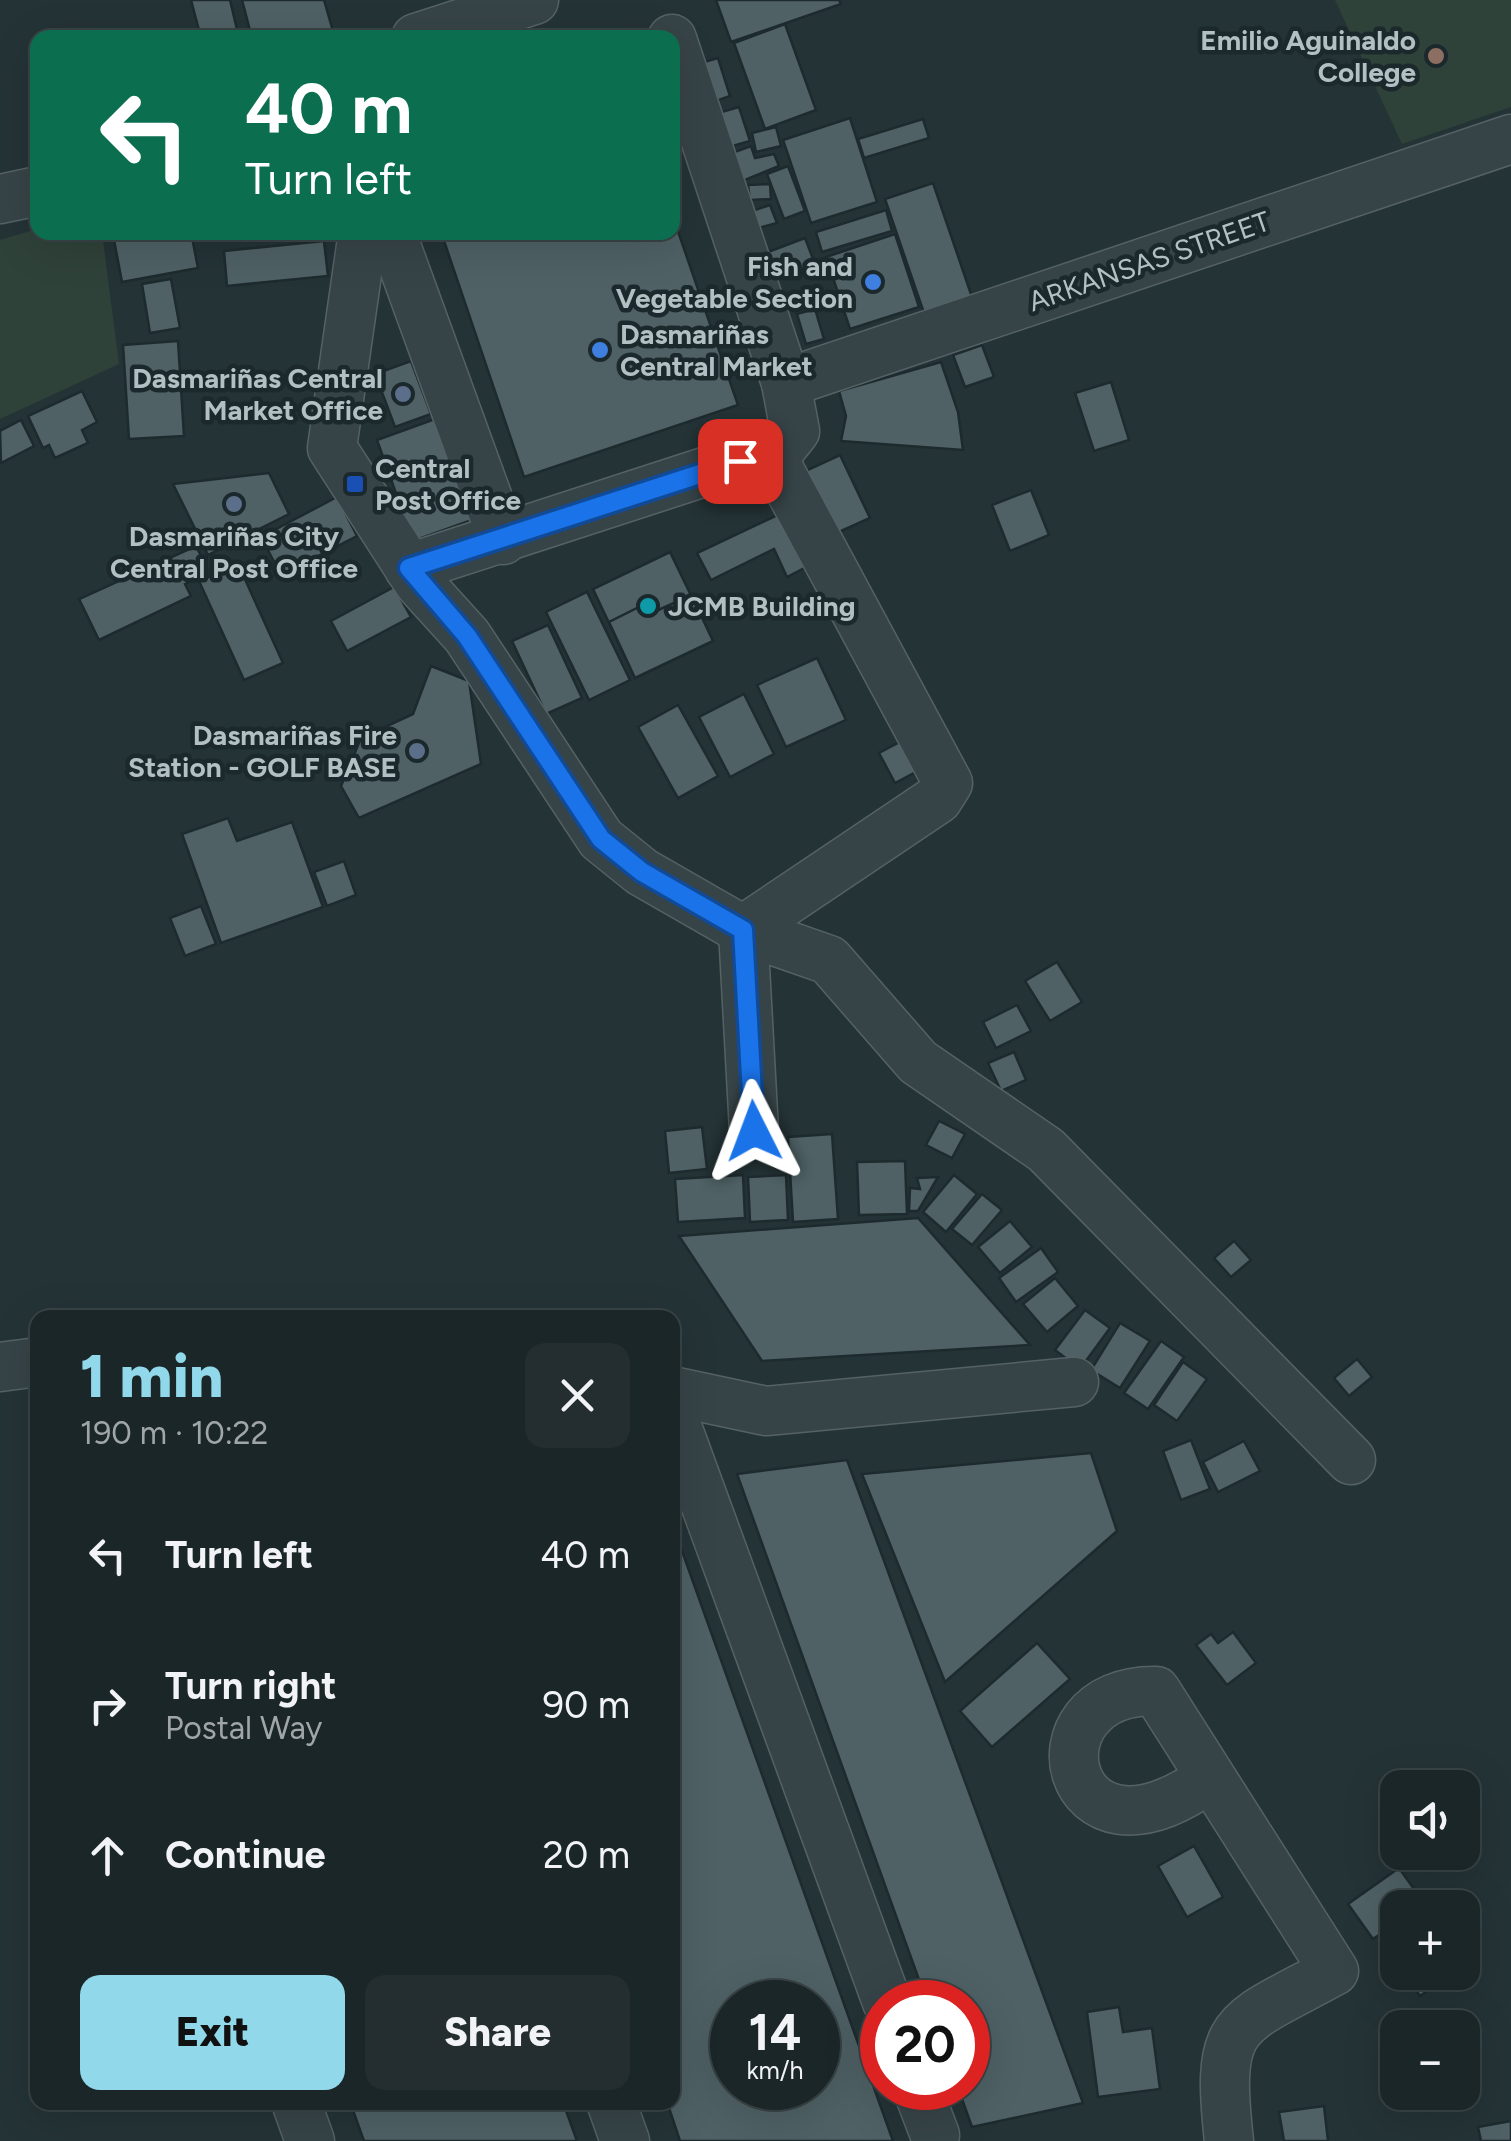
<!DOCTYPE html>
<html lang="en">
<head>
<meta charset="utf-8">
<style>
  :root { --surface:#1b2628; --page:#242e30; --text:#f1f3f6; --muted:#a0a5a8; --line:#394345; --accent:#90d8ea }
  body { margin:0; font-family:Figtree,sans-serif; background:var(--page); color:var(--text); height:100vh; display:flex; flex-direction:column; font-size:38px; white-space:nowrap }
  * { box-sizing:border-box; margin:0 }
  p { font-size:32px; color:var(--muted) }
  .icon { flex:none; width:55px; height:55px; fill:none; stroke:currentColor; stroke-width:2; stroke-linecap:round; stroke-linejoin:round }
  .map { position:relative; flex:1; overflow:hidden }
  .drawer { position:absolute; left:30px; top:1310px; width:650px; height:800px; display:flex; flex-direction:column; background:var(--surface); border-radius:20px; box-shadow:0 10px 40px #0002,0 0 0 2px var(--line) }
  .drawer>* { flex:none }
  .hud { position:absolute; left:30px; top:30px; width:650px; height:210px; border-radius:20px; box-shadow:0 10px 40px #0002,0 0 0 2px var(--line); background:#0b6e4f; color:#fff; overflow:hidden }
  .controls { position:absolute; left:1380px; top:1770px; display:grid; gap:20px }
  .controls a { display:grid; place-items:center; width:100px; height:100px; border-radius:20px; background:var(--surface); box-shadow:0 10px 40px #0002,0 0 0 2px var(--line); font-size:50px }
  .speed { position:absolute; left:710px; top:1980px; display:flex; gap:20px; font-size:50px; font-weight:700; text-align:center }
  .speed>* { display:grid; place-content:center; width:130px; height:130px; border-radius:50%; background:var(--surface); box-shadow:0 10px 40px #0002,0 0 0 2px var(--line); line-height:1 }
  .speed small { font-size:25px; font-weight:400 }
  .speed .limit { border:15px solid #d22; background:#fff; color:#111 }
  .pin { position:absolute; display:grid; place-items:center; width:85px; height:85px; color:#fff; margin:-42px; border-radius:20px; box-shadow:0 5px 15px #0006 }
  .me { position:absolute; width:110px; margin:-55px; rotate:357deg; stroke-linejoin:round; filter:drop-shadow(0 0 8px #0008) }
  .turn { display:flex; align-items:center; gap:35px; height:210px; padding:0 50px; font-size:45px }
  .turn .icon { width:130px; height:130px; stroke-width:2.5 }
  .turn b { display:block; font-size:70px; line-height:85px }
  .round { display:grid; place-items:center; flex:none; width:105px; height:105px; border-radius:20px; background:var(--page) }
  .head { display:flex; align-items:center; justify-content:space-between; height:170px; padding:0 50px }
  h1 { font-size:60px; font-weight:800; line-height:75px; color:var(--accent) }
  .cta { display:flex; gap:20px; margin-top:auto; padding:20px 50px }
  .cta a { flex:1; height:115px; border-radius:20px; background:var(--accent); color:#111; font-size:40px; font-weight:800; line-height:115px; text-align:center }
  .cta a+a { background:var(--page); color:var(--text) }
  ul { padding:0; list-style:none }
  li { display:flex; align-items:center; gap:30px; height:150px; padding:0 50px }
  li div { flex:1 }
  li b { display:block; font-size:38px }
  li em { font-style:normal }
  .map>svg:first-child { display:block }
</style>
</head>
<body>
<div class="map">
<svg width="1511" height="2141" viewBox="0 0 1511 2141">
  <rect width="100%" height="100%" fill="#243336"/>
  <g fill="#2f4239">
    <path d="M1335,0h176v107l-109,37z"/>
    <path d="M37,229l1,3 64,1 17,131 -119,55v-179z"/>
  </g>
  <g fill="#4f6165" stroke="#1e2b2e" stroke-width="2.5" fill-rule="evenodd">
    <path d="M191,0h39l9,38h-38z"/>
    <path d="M242,0h82l11,38h-83z"/>
    <path d="M716,0h123l2,4 -110,38z"/>
    <path d="M785,24l31,86 -51,19 -31,-86z"/>
    <path d="M718,58l12,38 -14,5 -12,-39z"/>
    <path d="M739,107l11,34 -21,6 -11,-34z"/>
    <path d="M850,118l27,84 -66,21 -28,-83z"/>
    <path d="M923,119l6,19 -65,20 -6,-19z"/>
    <path d="M776,127l5,19 -25,6 -4,-19z"/>
    <path d="M751,146l4,12 19,-4 5,12 -39,16 -8,-29z"/>
    <path d="M788,166l17,45 -21,8 -17,-45z"/>
    <path d="M933,183l40,117 -48,16 -40,-117z"/>
    <path d="M770,184l1,15 -21,1 -2,-15z"/>
    <path d="M770,205l7,18 -19,5 -6,-17z"/>
    <path d="M886,210l6,21 -70,21 -6,-20z"/>
    <path d="M672,214l66,191 -214,72 -83,-245h231z"/>
    <path d="M151,232h40l7,36 -76,14 -8,-42z"/>
    <path d="M239,232h74l-76,7z"/>
    <path d="M895,234l24,73 -69,22 -24,-72z"/>
    <path d="M805,238l10,26 -37,14 -10,-26z"/>
    <path d="M324,241l4,35 -101,10 -3,-35z"/>
    <path d="M171,279l9,49 -30,5 -8,-49z"/>
    <path d="M815,309l9,30 -18,5 -9,-30z"/>
    <path d="M178,341l6,95 -55,3 -6,-94z"/>
    <path d="M982,345l12,32 -29,10 -12,-32z"/>
    <path d="M411,361l20,53 -36,13 -20,-53z"/>
    <path d="M941,362l17,50 5,38 -122,-9 5,-25 -7,-25z"/>
    <path d="M1111,382l18,58 -35,11 -19,-58z"/>
    <path d="M82,391l15,31 -15,8 6,13 -33,15 -6,-13 -6,3 -15,-32z"/>
    <path d="M435,419l37,101 -59,21 -36,-101z"/>
    <path d="M21,420l13,26 -33,17 -1,-32z"/>
    <path d="M840,455l30,63 -40,18 -29,-63z"/>
    <path d="M269,473l20,41 -81,41 -35,-71z"/>
    <path d="M1031,490l18,45 -39,16 -18,-46z"/>
    <path d="M337,497l20,39 -76,39 -20,-38z"/>
    <path d="M784,512l26,53 -23,12 -13,-28 -63,31 -14,-27z"/>
    <path d="M196,546l13,26 -24,12 6,12 -92,44 -20,-41z"/>
    <path d="M670,552l43,89 -78,37 -42,-89z"/>
    <path d="M238,564l45,99 -39,17 -45,-99z"/>
    <path d="M394,587l17,30 -64,34 -16,-30z"/>
    <path d="M587,592l43,88 -41,20 -43,-88z"/>
    <path d="M651,601l5,10 18,-8 6,13 17,-9 16,34 -78,37 -26,-56z"/>
    <path d="M548,625l34,73 -36,16 -34,-73z"/>
    <path d="M817,658l29,62 -60,27 -29,-62z"/>
    <path d="M431,666l38,15 12,83 -122,54 -18,-32 20,-48 52,-24z"/>
    <path d="M744,694l30,60 -44,23 -31,-60z"/>
    <path d="M678,705l40,71 -40,22 -40,-71z"/>
    <path d="M913,735l16,30 -34,18 -16,-30z"/>
    <path d="M228,818l9,23 55,-19 31,85 -102,36 -39,-109z"/>
    <path d="M344,861l12,34 -29,11 -13,-34z"/>
    <path d="M201,906l15,38 -31,12 -15,-38z"/>
    <path d="M1057,962l25,40 -32,19 -25,-40z"/>
    <path d="M1017,1005l14,26 -35,17 -13,-26z"/>
    <path d="M1014,1052l12,28 -25,11 -13,-28z"/>
    <path d="M939,1121l26,13 -13,24 -26,-13z"/>
    <path d="M702,1127l5,42 -38,4 -4,-42z"/>
    <path d="M832,1134l6,85 -45,3 -5,-85z"/>
    <path d="M905,1161l2,53 -48,1 -2,-53z"/>
    <path d="M743,1175l2,43 -67,4 -3,-43z"/>
    <path d="M786,1175l2,45 -38,2 -2,-45z"/>
    <path d="M954,1175l23,19 -31,38 -23,-20z"/>
    <path d="M938,1177l-20,34h-9l1,-23 10,1 -3,-11z"/>
    <path d="M982,1194l20,16 -30,35 -20,-16z"/>
    <path d="M918,1218l112,127 -268,16 -83,-125z"/>
    <path d="M1010,1221l22,26 -32,26 -22,-26z"/>
    <path d="M1234,1241l17,19 -20,17 -17,-19z"/>
    <path d="M1041,1248l17,24 -42,30 -17,-24z"/>
    <path d="M1055,1278l23,28 -31,26 -24,-28z"/>
    <path d="M1085,1310l25,18 -30,41 -25,-19z"/>
    <path d="M1120,1323l30,18 -30,47 -29,-18z"/>
    <path d="M1161,1341l23,16 -36,52 -24,-16z"/>
    <path d="M1357,1359l15,18 -23,19 -15,-18z"/>
    <path d="M1183,1362l24,17 -30,42 -23,-16z"/>
    <path d="M1191,1440l19,49 -29,11 -18,-49z"/>
    <path d="M1244,1441l16,30 -42,21 -15,-30z"/>
    <path d="M1091,1453l26,78 -172,151 -83,-208z"/>
    <path d="M847,1460l236,643 -111,24 -14,-39h10v-86h-41l-190,-528z"/>
    <path d="M672,1523l221,618h-213l-13,-39h5zM732,2002h86v86h-86z"/>
    <path d="M1233,1632l23,31 -29,22 -31,-40 15,-11 7,9z"/>
    <path d="M1037,1643l33,36 -78,68 -32,-36z"/>
    <path d="M1194,1846l29,51 -36,20 -29,-51z"/>
    <path d="M1399,1868l25,35 -26,5v14l-25,17 -25,-35z"/>
    <path d="M1403,1972h51l-34,24z"/>
    <path d="M1119,2007l4,25 29,-4 8,61 -62,8 -11,-85z"/>
    <path d="M350,2102h213l14,39h-213z"/>
    <path d="M1324,2106l4,35h-44l-5,-29z"/>
    <path d="M1511,2121v20h-30l-3,-14z"/>
  </g>
  <g fill="none" stroke-linecap="round" stroke-linejoin="round">
    <g stroke="#556265" stroke-width="51">
      <g id="minor">
        <path d="M416,38l118,-38"/>
        <path d="M0,199l38,-8"/>
        <path d="M363,232l-31,216 87,135 48,53 134,203 41,33 101,58 86,30 89,102 128,88 305,310"/>
        <path d="M391,232l112,308"/>
        <path d="M786,383l725,-244"/>
        <path d="M409,568l360,-117 14,-5 12,-15 -9,-48 -114,-344"/>
        <path d="M743,930l195,-131 10,-16 -179,-332"/>
        <path d="M743,930l11,201"/>
        <path d="M0,1367l38,-5"/>
        <path d="M672,1391l94,20 308,-29"/>
        <path d="M672,1413l215,589"/>
        <path d="M1209,1778c-147,108 -188,-89 -53,-87l178,280c-100,55 -119,46 -105,170"/>
        <path d="M917,2088l18,47"/>
        <path d="M296,2102l14,39"/>
        <path d="M611,2102l14,39"/>
      </g>
    </g>
    <use href="#minor" stroke="#374447" stroke-width="48"/>
  </g>
  <g fill="none" stroke-linecap="round" stroke-linejoin="round">
    <g stroke="#114b97" stroke-width="25">
      <path id="route" d="M740,461l-331,107 58,68 134,203 41,33 101,58 11,201"/>
    </g>
    <use href="#route" stroke="#1a73e8" stroke-width="18"/>
  </g>
  <circle fill="#8d6e63" stroke="#1c292c" stroke-width="4" cx="1436" cy="56" r="10"/>
  <g fill="#3f7fe0" stroke="#1c292c" stroke-width="4">
    <circle cx="873" cy="282" r="10"/>
    <circle cx="600" cy="350" r="10"/>
  </g>
  <g fill="#5c6f8a" stroke="#1c292c" stroke-width="4">
    <circle cx="403" cy="394" r="10"/>
    <circle cx="234" cy="504" r="10"/>
    <circle cx="417" cy="751" r="10"/>
  </g>
  <rect fill="#1a4fb4" stroke="#1c292c" stroke-width="4" x="345" y="474" width="20" height="20" rx="5"/>
  <circle fill="#0f9aa8" stroke="#1c292c" stroke-width="4" cx="648" cy="606" r="10"/>
  <g text-anchor="middle" stroke-width="9" stroke-linejoin="round" paint-order="stroke">
    <g font-size="28" font-weight="bold" fill="#b2c0c3" stroke="#1c292c" text-anchor="end">
      <text x="1416" y="50">Emilio Aguinaldo<tspan x="1416" dy="32">College</tspan></text>
      <text x="853" y="276">Fish and<tspan x="853" dy="32">Vegetable Section</tspan></text>
      <text x="620" y="344" text-anchor="start">Dasmariñas<tspan x="620" dy="32">Central Market</tspan></text>
      <text x="383" y="388">Dasmariñas Central<tspan x="383" dy="32">Market Office</tspan></text>
      <text x="375" y="478" text-anchor="start">Central<tspan x="375" dy="32">Post Office</tspan></text>
      <text x="234" y="546" text-anchor="middle">Dasmariñas City<tspan x="234" dy="32">Central Post Office</tspan></text>
      <text x="668" y="616" text-anchor="start">JCMB Building</text>
      <text x="397" y="745">Dasmariñas Fire<tspan x="397" dy="32">Station - GOLF BASE</tspan></text>
    </g>
    <g font-size="28" fill="#b2c0c3" stroke="#1c292c">
      <text transform="translate(1149 261) rotate(-19)" y="10">ARKANSAS STREET</text>
    </g>
  </g>
</svg>
<div class="controls">
<a><svg class="icon" aria-label="sound" viewBox="0 0 24 24"><path d="M4 9h4l5-4v14l-5-4H4zM17 9q2 3 0 6"/></svg></a>
<a>+</a>
<a>−</a>
</div>
<div class="speed"><div>14<small>km/h</small></div><div class="limit">20</div></div>
<div class="pin" style="left:740px;top:461px;background:#d93025"><svg class="icon" aria-label="arrive" viewBox="0 0 24 24"><path d="M6 21V4h12l-3 4 3 4H6"/></svg></div>
<svg class="me" style="left:754px;top:1131px" viewBox="-20 -20 40 40"><path d="M0-17L14 15 0 8-14 15z" fill="#1a73e8" stroke="#fff" stroke-width="4"/></svg>
<div class="hud">
<div class="turn"><svg class="icon" aria-label="left" viewBox="0 0 24 24"><path d="M17 20v-9H6M10 6l-5 5 5 5"/></svg><div><b>40 m</b>Turn left</div></div>
</div>
<section class="drawer">
<div class="head"><div><h1>1 min</h1><p>190 m · 10:22</p></div><a class="round"><svg class="icon" aria-label="close" viewBox="0 0 24 24"><path d="M6 6l12 12M18 6L6 18"/></svg></a></div>
<ul>
<li><svg class="icon" aria-label="left" viewBox="0 0 24 24"><path d="M17 20v-9H6M10 6l-5 5 5 5"/></svg><div><b>Turn left</b></div><em>40 m</em></li>
<li><svg class="icon" aria-label="right" viewBox="0 0 24 24"><path d="M7 20v-9h11M14 6l5 5-5 5"/></svg><div><b>Turn right</b><p>Postal Way</p></div><em>90 m</em></li>
<li><svg class="icon" aria-label="ahead" viewBox="0 0 24 24"><path d="M12 20V5M6 11l6-6 6 6"/></svg><div><b>Continue</b></div><em>20 m</em></li>
</ul>
<div class="cta"><a>Exit</a><a>Share</a></div>
</section>
</div>
</body>
</html>
